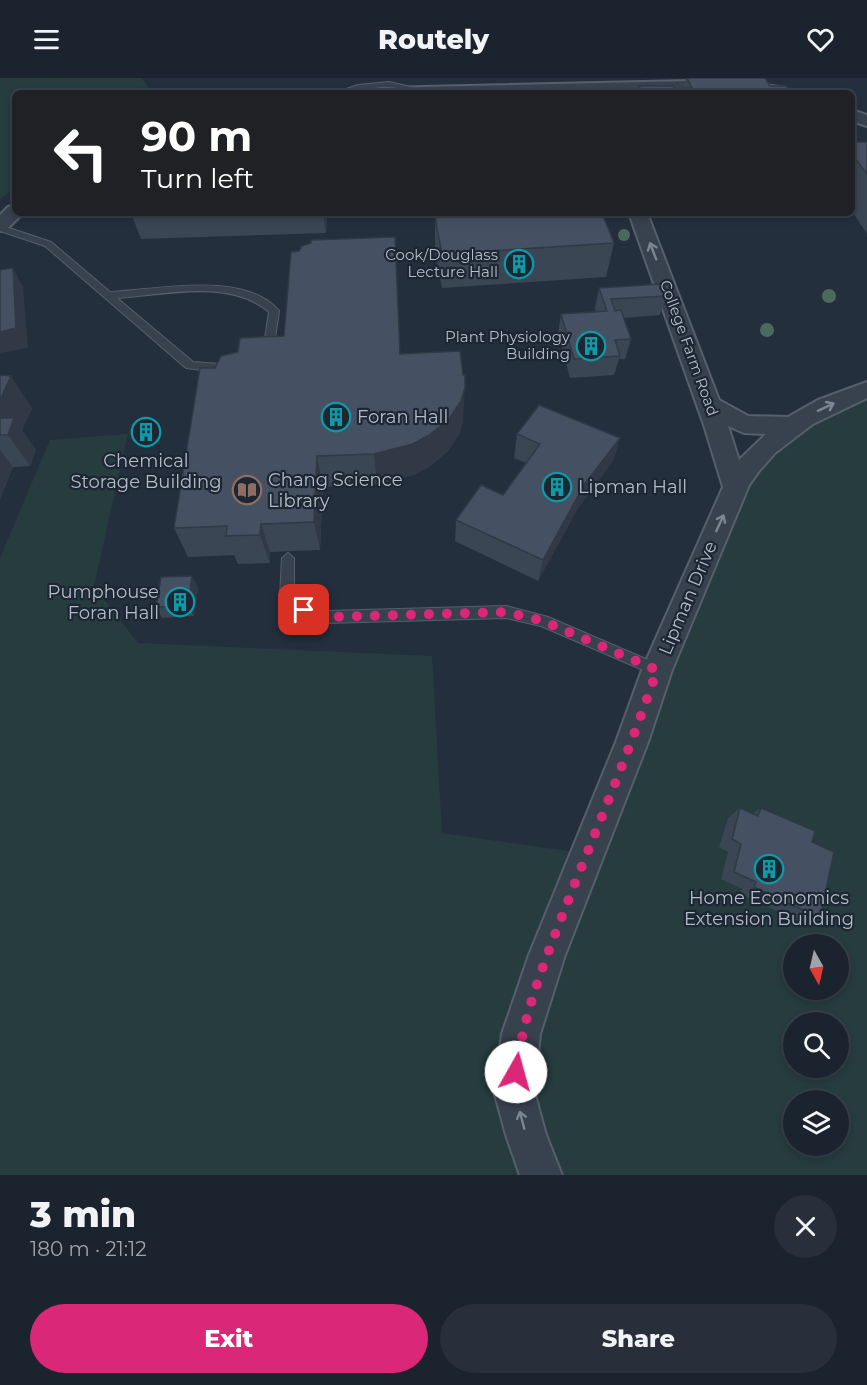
<!DOCTYPE html>
<html lang="en">
<head>
<meta charset="utf-8">
<style>
  :root { --surface:#1b232e; --page:#282f3a; --text:#f1f3f6; --muted:#a0a4aa; --line:#39404a; --accent:#db2777 }
  body { margin:0; font-family:Montserrat,sans-serif; background:var(--page); color:var(--text); height:100vh; display:flex; flex-direction:column; font-size:22px; white-space:nowrap }
  * { box-sizing:border-box; margin:0 }
  p { font-size:20px; color:var(--muted) }
  .icon { flex:none; width:33px; height:33px; fill:none; stroke:currentColor; stroke-width:2; stroke-linecap:round; stroke-linejoin:round }
  .map { position:relative; height:1097px; overflow:hidden }
  .panel { display:flex; flex-direction:column; background:var(--surface); flex:1 }
  .panel>* { flex:none }
  .guide { position:absolute; left:12px; top:12px; width:843px; height:126px; border-radius:9px; box-shadow:0 3px 9px #0003,0 0 0 2px var(--line); background:#202124; color:#fff; overflow:hidden }
  .needle { width:39px; rotate:172deg }
  .fabs { position:absolute; left:783px; top:856px; display:grid; gap:12px }
  .fabs a { display:grid; place-items:center; width:66px; height:66px; border-radius:50%; background:var(--surface); box-shadow:0 3px 9px #0003,0 0 0 2px var(--line); font-size:30px }
  .pin { position:absolute; display:grid; place-items:center; width:51px; height:51px; color:#fff; margin:-26px; border-radius:12px; box-shadow:0 3px 9px #0006 }
  .me { position:absolute; width:66px; margin:-33px; rotate:7deg; stroke-linejoin:round; filter:drop-shadow(0 0 4px #0008) }
  .turn { display:flex; align-items:center; gap:21px; height:126px; padding:0 30px; font-size:27px }
  .turn .icon { width:78px; height:78px; stroke-width:2.5 }
  .turn b { display:block; font-size:42px; line-height:51px }
  .round { display:grid; place-items:center; flex:none; width:63px; height:63px; border-radius:32px; background:var(--page) }
  .overview { display:flex; align-items:center; justify-content:space-between; height:102px; padding:0 30px }
  h1 { font-size:36px; font-weight:800; line-height:45px }
  .button { display:flex; gap:12px; margin-top:auto; padding:12px 30px }
  .button a { flex:1; height:69px; border-radius:36px; background:var(--accent); color:#fff; font-size:24px; font-weight:800; line-height:69px; text-align:center }
  .button a+a { background:var(--page); color:var(--text) }
  header { display:flex; justify-content:space-between; align-items:center; height:78px; padding:0 30px; background:var(--surface); font-size:27px; font-weight:800 }
  .map>svg:first-child { display:block }
</style>
</head>
<body>
<header><svg class="icon" aria-label="menu" viewBox="0 0 24 24"><path d="M4 6h16M4 12h16M4 18h16"/></svg>Routely<svg class="icon" aria-label="heart" viewBox="0 0 24 24"><path d="M12 20l-8-8c-3-5 5-10 8-4 3-6 11-1 8 4z"/></svg></header>
<div class="map">
<svg width="867" height="1097" viewBox="0 0 867 1097">
  <rect width="100%" height="100%" fill="#242f3e"/>
  <g fill="#263c3f" fill-rule="evenodd">
    <path d="M0,0h142l10,15h-137v95l-15,11z"/>
    <path d="M867,305v792h-867v-617l50,-118 78,-6 -34,152 44,57 294,13 10,177 133,19 183,-406zM794,867h44v45h-44zM794,945h44v45h-44zM794,1023h44v45h-44z"/>
  </g>
  <g fill="none" stroke-linecap="round" stroke-linejoin="round">
    <g stroke="#565f6c" stroke-width="2">
      <g id="lane">
        <path d="M389,4l22,5 11,5c-8,2 -15,-2 -23,-4 -23,-4 -42,5 -64,5l23,-8z"/>
        <path d="M0,147l51,17 59,50c47,-2 135,-22 169,19l-4,27 -10,16h-8l-1,-2 9,-14 4,-26c-40,-34 -104,-17 -152,-14l76,64 26,2 13,-4 5,4 -1,3 -17,5 -33,-4 -141,-122 -45,-15z"/>
        <path d="M288,475l6,5v37l14,11 18,5 180,-5 42,11 114,49 2,4 -2,4 -5,2 -116,-50 -35,-8 -180,5c-17,-6 -36,-10 -46,-26l2,-39z"/>
      </g>
    </g>
    <g stroke="#565f6c" stroke-width="4">
      <g id="street">
        <path d="M732,2l53,8 8,5h-40l-21,-3 -141,3h-218l8,-5z"/>
        <path d="M852,32l15,5v11l-15,-5z"/>
        <path d="M15,127v8h8l-16,16 -7,2v-16l8,-8z"/>
        <path d="M629,135h18l72,187 29,16 40,1 30,-17 49,-18v16l-54,26 -38,29 -16,18 -10,14 -77,185 -24,72 -83,213 -25,79 -6,57 12,44 16,40h-42l-14,-40 -12,-44 8,-57 27,-79 87,-213 26,-72 81,-183 -19,-62zM728,348l16,7 22,1 -27,26z"/>
      </g>
    </g>
    <use href="#lane" fill="#38414e" fill-rule="evenodd"/>
    <use href="#street" fill="#38414e" fill-rule="evenodd"/>
  </g>
  <g fill="#4b6a5d">
    <circle cx="624" cy="157" r="6"/>
    <circle cx="829" cy="218" r="7"/>
    <circle cx="767" cy="252" r="7"/>
  </g>
  <g fill="#3b4654">
    <path d="M686,0h79l5,8 20,7h-153l2,-7 44,2z"/>
    <path d="M852,64h15v92l-15,-23z"/>
    <path d="M131,135h196l-1,20 -185,6z"/>
    <path d="M435,139l179,26 -8,34 -164,11 -7,-37z"/>
    <path d="M599,210l67,8 -6,19 -37,3 8,21 -6,20h-6l-5,16 -44,3 -12,-44 3,-20 35,-2 -1,-4z"/>
    <path d="M238,274l162,2 63,66 -3,13 -12,18 -19,16 -15,8 -37,9 -54,3 -3,63 -50,2v11l-32,1 -4,-9 -46,2 -14,-29 41,-160z"/>
    <path d="M0,297l32,33 -10,22 14,20 -6,16 -17,1 -13,32z"/>
    <path d="M135,350l18,2 -2,6 -10,1z"/>
    <path d="M517,356l103,4 -7,23 -35,47 -40,73 -83,-40 1,-21 47,-25 23,-32 -12,-5z"/>
    <path d="M198,509l-4,29 -32,2 -6,-11z"/>
    <path d="M740,730l12,6 9,-6 51,34 8,76 -17,5 -63,-29 2,-5 -21,-10 7,-27 -9,-5 9,-29z"/>
  </g>
  <g fill="#303945">
    <path d="M323,135h4l-1,20z"/>
    <path d="M13,190l10,19 5,61 -28,5v-21z"/>
    <path d="M11,298l21,32 -10,22 14,20 -6,16 -22,-31 -8,-5v-30z"/>
    <path d="M465,310l-2,32 -3,13 -12,18 -19,16 -15,8 -37,9 -3,-30z"/>
    <path d="M150,345l3,7 -2,6 -3,-7z"/>
    <path d="M620,360l-7,23 -35,47 -40,73 5,-21 41,-75z"/>
    <path d="M0,372l13,17 -13,32z"/>
    <path d="M317,378l6,31 -3,63 -6,-28z"/>
    <path d="M261,446l9,28v11l-10,-28z"/>
    <path d="M192,498l6,11 -4,29 -6,-10z"/>
  </g>
  <g fill="#455162" stroke="#303945" stroke-width="1.5">
    <path d="M687,0h78l5,8h16l4,7h-148l-3,-7h34l2,3 17,-1z"/>
    <path d="M532,12v3h-82z"/>
    <path d="M852,64h15v32l-15,-20z"/>
    <path d="M502,135h100l12,30 -172,11 -7,-37z"/>
    <path d="M395,159l5,117 60,-3 3,24h2v13l-4,13 -12,18 -20,16 -16,9 -39,10 -57,2 -3,66 -53,2 -1,11 -34,1 1,-10 -53,2 26,-160h15l6,-12 17,-4 2,-14 44,-2 7,-84 8,-1 3,-5 9,-3v-3z"/>
    <path d="M13,190l3,60 -16,4v-62z"/>
    <path d="M661,206l5,12 -55,3 4,12 6,-1 10,29 -16,1 5,16 -46,3 -13,-45 46,-3 -8,-23z"/>
    <path d="M0,297l11,1 -11,24z"/>
    <path d="M539,327l81,33 -36,47 -41,75 -87,-40 25,-35 22,10 37,-51 -23,-10z"/>
    <path d="M0,340h14l-6,17h-8z"/>
    <path d="M141,343l9,2 -2,6 -10,1 -3,-2 2,-5z"/>
    <path d="M192,498l-4,30 -32,1 5,-30z"/>
    <path d="M740,730l18,8 3,-8 54,23 -3,11 22,10 -14,66 -66,-31 2,-5 -22,-10 7,-28 -9,-5z"/>
  </g>
  <defs><path id="oneway-shaft" d="M-6 0H5M1.5-3L5.5 0L1.5 3" fill="none" stroke-width="1.6" stroke-linecap="round" stroke-linejoin="round" transform="scale(1.5)"/></defs>
  <g stroke="#7c8592">
    <use href="#oneway-shaft" transform="translate(653 173) rotate(-111)"/>
    <use href="#oneway-shaft" transform="translate(826 329) rotate(-25)"/>
    <use href="#oneway-shaft" transform="translate(720 445) rotate(-65)"/>
    <use href="#oneway-shaft" transform="translate(522 1042) rotate(-105)"/>
  </g>
  <g fill="none" stroke-linecap="round" stroke-linejoin="round">
    <path stroke="#db2777" stroke-width="10" stroke-dasharray="0 18" d="M304,532l22,7 180,-5 37,9 114,49c-25,74 -55,146 -84,218 -23,60 -49,120 -57,184"/>
  </g>
  <defs>
    <g id="building-ring" transform="scale(1.5)"><circle r="9.5" fill="#1d2633" stroke="#0f9aa8" stroke-width="1.5"/><path d="M-4-6H4V6H1V3H-1V6H-4ZM-2.5-4.3h1.7v1.8h-1.7ZM.8-4.3h1.7v1.8H.8ZM-2.5-1h1.7V.8h-1.7ZM.8-1h1.7V.8H.8Z" fill="#0f9aa8"/></g>
    <g id="library-ring" transform="scale(1.5)"><circle r="9.5" fill="#1d2633" stroke="#8d6e63" stroke-width="1.5"/><path d="M-6-4Q-3-5.5-.7-3.5V5Q-3 3-6 4ZM6-4Q3-5.5 .7-3.5V5Q3 3 6 4Z" fill="#8d6e63"/></g>
  </defs>
  <g fill-rule="evenodd">
    <use href="#building-ring" x="519" y="186"/>
    <use href="#building-ring" x="591" y="268"/>
    <use href="#building-ring" x="336" y="339"/>
    <use href="#building-ring" x="146" y="354"/>
    <use href="#building-ring" x="557" y="409"/>
    <use href="#library-ring" x="247" y="412"/>
    <use href="#building-ring" x="180" y="524"/>
    <use href="#building-ring" x="769" y="791"/>
  </g>
  <g text-anchor="middle" stroke-width="4.5" stroke-linejoin="round" paint-order="stroke">
    <g font-size="15" fill="#b4bcc9" stroke="#1d2633" text-anchor="end">
      <text x="498" y="182">Cook/Douglass<tspan x="498" dy="17">Lecture Hall</tspan></text>
      <text x="570" y="264">Plant Physiology<tspan x="570" dy="17">Building</tspan></text>
    </g>
    <g font-size="15" fill="#b4bcc9" stroke="#1d2633">
      <text transform="translate(689 270) rotate(70)" y="5">College Farm Road</text>
    </g>
    <g font-size="18" fill="#b4bcc9" stroke="#1d2633" text-anchor="start">
      <text x="357" y="345">Foran Hall</text>
      <text x="146" y="389" text-anchor="middle">Chemical<tspan x="146" dy="21">Storage Building</tspan></text>
      <text x="268" y="408">Chang Science<tspan x="268" dy="21">Library</tspan></text>
      <text x="578" y="415">Lipman Hall</text>
      <text x="159" y="520" text-anchor="end">Pumphouse<tspan x="159" dy="21">Foran Hall</tspan></text>
      <text x="769" y="826" text-anchor="middle">Home Economics<tspan x="769" dy="21">Extension Building</tspan></text>
    </g>
    <g font-size="18" fill="#b4bcc9" stroke="#1d2633">
      <text transform="translate(688 520) rotate(-67)" y="6">Lipman Drive</text>
    </g>
  </g>
</svg>
<div class="fabs">
<a><svg class="needle" viewBox="-14 -14 28 28"><path d="M0-13l5 13h-10z" fill="#e53935"/><path d="M0 13l5-13h-10z" fill="#a0a4aa"/></svg></a>
<a><svg class="icon" aria-label="search" viewBox="0 0 24 24"><circle cx="10" cy="10" r="6"/><path d="M15 15l6 6"/></svg></a>
<a><svg class="icon" aria-label="layers" viewBox="0 0 24 24"><path d="M12 4l9 5-9 5-9-5zM3 14l9 5 9-5"/></svg></a>
</div>
<div class="pin" style="left:304px;top:532px;background:#d93025"><svg class="icon" aria-label="arrive" viewBox="0 0 24 24"><path d="M6 21V4h12l-3 4 3 4H6"/></svg></div>
<svg class="me" style="left:516px;top:994px" viewBox="-20 -20 40 40"><circle r="19" fill="#fff"/><path d="M0-13L10 11 0 6-10 11z" fill="#db2777"/></svg>
<div class="guide">
<div class="turn"><svg class="icon" aria-label="left" viewBox="0 0 24 24"><path d="M17 20v-9H6M10 6l-5 5 5 5"/></svg><div><b>90 m</b>Turn left</div></div>
</div>
</div>
<section class="panel">
<div class="overview"><div><h1>3 min</h1><p>180 m · 21:12</p></div><a class="round"><svg class="icon" aria-label="close" viewBox="0 0 24 24"><path d="M6 6l12 12M18 6L6 18"/></svg></a></div>
<div class="button"><a>Exit</a><a>Share</a></div>
</section>
</body>
</html>
